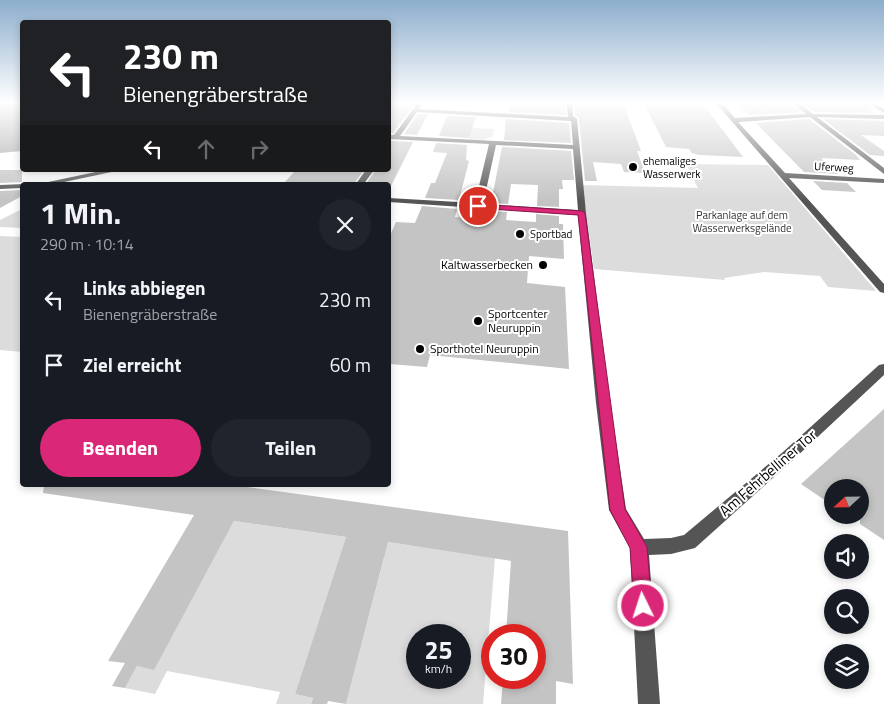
<!DOCTYPE html>
<html lang="de">
<head>
<meta charset="utf-8">
<style>
  :root { --surface:#171b24; --page:#20242c; --text:#f1f3f6; --muted:#9ea1a6; --accent:#db2777 }
  body { margin:0; font-family:"Titillium Web",sans-serif; background:var(--page); color:var(--text); height:100vh; display:flex; flex-direction:column; font-size:19px; white-space:nowrap }
  * { box-sizing:border-box; margin:0 }
  p { font-size:16px; color:var(--muted) }
  .icon { flex:none; width:28px; height:28px; fill:none; stroke:currentColor; stroke-width:2; stroke-linecap:round; stroke-linejoin:round }
  .map { position:relative; flex:1; overflow:hidden }
  .drawer { position:absolute; left:20px; top:182px; width:371px; height:305px; display:flex; flex-direction:column; background:var(--surface); border-radius:5px; box-shadow:0 2px 8px #0003 }
  .drawer>* { flex:none }
  .hud { position:absolute; left:20px; top:20px; width:371px; height:152px; border-radius:5px; box-shadow:0 2px 8px #0003; background:#202124; color:#fff; overflow:hidden }
  .needle { width:32px; rotate:248deg }
  .tools { position:absolute; left:824px; top:479px; display:grid; gap:10px }
  .tools a { display:grid; place-items:center; width:45px; height:45px; border-radius:50%; background:var(--surface); box-shadow:0 2px 8px #0003; font-size:25px }
  .speed { position:absolute; left:406px; top:624px; display:flex; gap:10px; font-size:25px; font-weight:700; text-align:center }
  .speed>* { display:grid; place-content:center; width:65px; height:65px; border-radius:50%; background:var(--surface); box-shadow:0 2px 8px #0003; line-height:1 }
  .speed small { font-size:12px; font-weight:400 }
  .speed .limit { border:8px solid #d22; background:#fff; color:#111 }
  .pin { position:absolute; display:grid; place-items:center; width:42px; height:42px; color:#fff; margin:-21px; border:2px solid #fff; border-radius:50%; box-shadow:0 1px 5px #0007 }
  .me { position:absolute; width:55px; margin:-28px; rotate:356deg; stroke-linejoin:round; filter:drop-shadow(0 0 4px #0008) }
  .turn { display:flex; align-items:center; gap:18px; height:105px; padding:0 20px; font-size:22px }
  .turn .icon { width:65px; height:65px; stroke-width:2.5 }
  .turn b { display:block; font-size:35px; line-height:42px }
  .lanes { display:flex; align-items:center; height:48px; padding:0 20px; background:#0003; justify-content:center; gap:25px; direction:ltr }
  .lanes .off { opacity:.35 }
  .round { display:grid; place-items:center; flex:none; width:52px; height:52px; border-radius:26px; background:var(--page) }
  .overview { display:flex; align-items:center; justify-content:space-between; height:85px; padding:0 20px }
  h1 { font-size:30px; font-weight:700; line-height:38px }
  .button { display:flex; gap:10px; margin-top:auto; padding:10px 20px }
  .button a { flex:1; height:58px; border-radius:30px; background:var(--accent); color:#fff; font-size:20px; font-weight:700; line-height:58px; text-align:center }
  .button a+a { background:var(--page); color:var(--text) }
  ul { padding:0; list-style:none }
  li { display:flex; align-items:center; gap:15px; height:65px; padding:0 20px }
  li div { flex:1 }
  li b { display:block; font-size:19px }
  li em { font-style:normal }
  .map>svg:first-child { display:block }
</style>
</head>
<body>
<div class="map">
<svg width="884" height="704" viewBox="0 0 884 704">
  <rect width="100%" height="100%" fill="#fff"/>
  <g fill="#dcdcdc" fill-rule="evenodd">
    <path d="M472,128l22,1 -1,7 -10,4 -14,-1z"/>
    <path d="M686,164l82,1 108,126 -48,-4 -8,-11 -56,-4 -40,6 1,2 -131,-11 -12,-84 116,3z"/>
    <path d="M22,209v19l-22,-1v-7z"/>
    <path d="M0,236l22,1v115l-22,-2z"/>
    <path d="M234,521l112,16 -51,157 18,4 -2,6h-35l4,-12 -113,-21 -12,23 -30,-6 12,-22 17,3z"/>
    <path d="M388,542l107,16 -12,146h-137l38,-146 -16,-3zM418,635h42v43h-42z"/>
  </g>
  <path fill="#a3a3a3" d="M0,102h22v49l-22,2z"/>
  <g fill="#c4c4c4">
    <path d="M389,102l26,2 -22,29h-4z"/>
    <path d="M511,102h53l2,13 -58,-3z"/>
    <path d="M574,102h49l18,49h-4l8,22 -21,-1 -3,-8 -28,-2 4,19h-12l-6,-62 -4,-4z"/>
    <path d="M643,102l60,2 40,53 -44,-2 -7,-2 -3,-4 -23,-2z"/>
    <path d="M737,102h52l12,10 -52,3z"/>
    <path d="M800,102h64l10,7 -6,2 11,2 -65,-1z"/>
    <path d="M418,114h10l-11,21 -13,-1z"/>
    <path d="M447,116l29,1 -7,21 -30,-2z"/>
    <path d="M506,119l63,4 2,20 -67,-3z"/>
    <path d="M809,119l47,36 4,5 -39,-2 17,16 -34,-2 -48,-49z"/>
    <path d="M823,119l61,2v15l-23,-1 23,16v5l-14,-1z"/>
    <path d="M389,141l24,1 -22,44 -26,-1 11,-15h13z"/>
    <path d="M436,143l31,2 -1,15 3,1 -10,39 -34,-2 6,-15h4l12,-30 -14,-1z"/>
    <path d="M502,147l69,4 3,29h-12l1,9h-4v18l-22,-1 1,-21 -27,-1 -3,20 -17,-1z"/>
    <path d="M0,170h22v12l-22,1z"/>
    <path d="M296,170h68l-11,15h-71z"/>
    <path d="M813,181l34,2 9,9 -34,-2z"/>
    <path d="M22,190v6l-22,12v-17z"/>
    <path d="M422,206l35,3 -2,8 32,2 2,-8 18,1 -1,8 30,2v-8l23,2v8h4l1,35 -35,-3 -2,27 38,4 4,82 -139,-14 -3,12 -38,-3v-126l7,-16 19,1z"/>
    <path d="M884,409v131l-24,-16v-36h-28v17l-31,-21z"/>
    <path d="M44,485h189l335,46 5,153 -17,-3v23h-55l2,-26h32v-43h-29l5,-74 -123,-19 -42,162 -18,-3 -1,3h-16l2,-6 -18,-4 51,-157 -112,-16 -80,149 -17,-4 -12,22 -13,-2 13,-23 -17,-2 86,-146 -151,-22z"/>
  </g>
  <g fill="none" stroke-linecap="round" stroke-linejoin="round">
    <g fill="#555" fill-rule="evenodd">
      <path d="M566,102h6l1,14 4,3 9,94 24,190 16,106 18,30 27,-1 13,-3 99,-83 96,-87 5,-1v11l-91,85 -98,88 -24,6 -22,1 11,149h-22l-8,-156 -21,-38 -13,-107 -18,-188 -189,-13v-4l86,5 14,-59 -100,-5v-4h5l23,-31 5,1 -3,4 149,8zM417,112l154,9 2,24 -173,-9zM496,145l77,4 5,61 -95,-6z"/>
      <path d="M715,102h6l14,16 71,-4 -15,-12h6l16,12 71,1v4l-67,-2 67,51v6l-74,-57 -72,5 47,51 99,6v4l-95,-5 95,106v9l-4,-1z"/>
      <path d="M866,102h7l11,7v4z"/>
      <path d="M105,170h16l-71,15h-16z"/>
      <path d="M366,170h8l-11,15h-8z"/>
      <path d="M25,184l-3,4 -22,1v-4z"/>
    </g>
  </g>
  <linearGradient id="sky" x2="0" y2="1"><stop stop-color="#8cadcc"/><stop offset="0.51" stop-color="#fff"/><stop offset="1" stop-color="#fff" stop-opacity="0"/></linearGradient>
  <rect width="884" height="201" fill="url(#sky)"/>
  <path fill="#db2777" stroke="#8e194d" d="M478,204l104,7 3,2 40,296 22,38 5,59 -3,6 -6,3 -7,-3 -2,-6 -4,-58 -20,-38 -32,-295 -103,-7 -1,-2z"/>
  <g fill="#000" stroke="#fff" stroke-width="2">
    <circle cx="633" cy="167" r="5"/>
    <circle cx="520" cy="234" r="5"/>
    <circle cx="543" cy="265" r="5"/>
    <circle cx="478" cy="321" r="5"/>
    <circle cx="420" cy="349" r="5"/>
  </g>
  <g text-anchor="middle" stroke-width="4" stroke-linejoin="round" paint-order="stroke">
    <g font-size="11" fill="#000" stroke="#fff" text-anchor="start">
      <text x="643" y="165">ehemaliges<tspan x="643" dy="13">Wasserwerk</tspan></text>
      <text x="530" y="238">Sportbad</text>
    </g>
    <g font-size="11" fill="#000" stroke="#fff">
      <text transform="translate(834 167) rotate(3)" y="4">Uferweg</text>
    </g>
    <g font-size="11" fill="#333" stroke="#fff">
      <text x="742" y="219">Parkanlage auf dem<tspan x="742" dy="13">Wasserwerksgelände</tspan></text>
    </g>
    <g font-size="12" fill="#000" stroke="#fff" text-anchor="start">
      <text x="533" y="269" text-anchor="end">Kaltwasserbecken</text>
      <text x="488" y="318">Sportcenter<tspan x="488" dy="14">Neuruppin</tspan></text>
      <text x="430" y="353">Sporthotel Neuruppin</text>
    </g>
    <g font-size="15" fill="#000" stroke="#fff">
      <text transform="translate(768 473) rotate(-41)" y="5">Am Fehrbelliner Tor</text>
    </g>
  </g>
</svg>
<div class="tools">
<a><svg class="needle" viewBox="-14 -14 28 28"><path d="M0-13l5 13h-10z" fill="#e53935"/><path d="M0 13l5-13h-10z" fill="#9ea1a6"/></svg></a>
<a><svg class="icon" aria-label="sound" viewBox="0 0 24 24"><path d="M4 9h4l5-4v14l-5-4H4zM17 9q2 3 0 6"/></svg></a>
<a><svg class="icon" aria-label="search" viewBox="0 0 24 24"><circle cx="10" cy="10" r="6"/><path d="M15 15l6 6"/></svg></a>
<a><svg class="icon" aria-label="layers" viewBox="0 0 24 24"><path d="M12 4l9 5-9 5-9-5zM3 14l9 5 9-5"/></svg></a>
</div>
<div class="speed"><div>25<small>km/h</small></div><div class="limit">30</div></div>
<div class="pin" style="left:478px;top:206px;background:#d93025"><svg class="icon" aria-label="arrive" viewBox="0 0 24 24"><path d="M6 21V4h12l-3 4 3 4H6"/></svg></div>
<svg class="me" style="left:643px;top:606px" viewBox="-20 -20 40 40"><circle r="17" fill="#db2777" stroke="#fff" stroke-width="3"/><path d="M0-11L8 9 0 5-8 9z" fill="#fff"/></svg>
<div class="hud">
<div class="turn"><svg class="icon" aria-label="left" viewBox="0 0 24 24"><path d="M17 20v-9H6M10 6l-5 5 5 5"/></svg><div><b>230 m</b>Bienengräberstraße</div></div>
<div class="lanes"><svg class="icon" aria-label="left" viewBox="0 0 24 24"><path d="M17 20v-9H6M10 6l-5 5 5 5"/></svg><svg class="icon off" aria-label="ahead" viewBox="0 0 24 24"><path d="M12 20V5M6 11l6-6 6 6"/></svg><svg class="icon off" aria-label="right" viewBox="0 0 24 24"><path d="M7 20v-9h11M14 6l5 5-5 5"/></svg></div>
</div>
<section class="drawer">
<div class="overview"><div><h1>1 Min.</h1><p>290 m · 10:14</p></div><a class="round"><svg class="icon" aria-label="close" viewBox="0 0 24 24"><path d="M6 6l12 12M18 6L6 18"/></svg></a></div>
<ul>
<li><svg class="icon" aria-label="left" viewBox="0 0 24 24"><path d="M17 20v-9H6M10 6l-5 5 5 5"/></svg><div><b>Links abbiegen</b><p>Bienengräberstraße</p></div><em>230 m</em></li>
<li><svg class="icon" aria-label="arrive" viewBox="0 0 24 24"><path d="M6 21V4h12l-3 4 3 4H6"/></svg><div><b>Ziel erreicht</b></div><em>60 m</em></li>
</ul>
<div class="button"><a>Beenden</a><a>Teilen</a></div>
</section>
</div>
</body>
</html>
